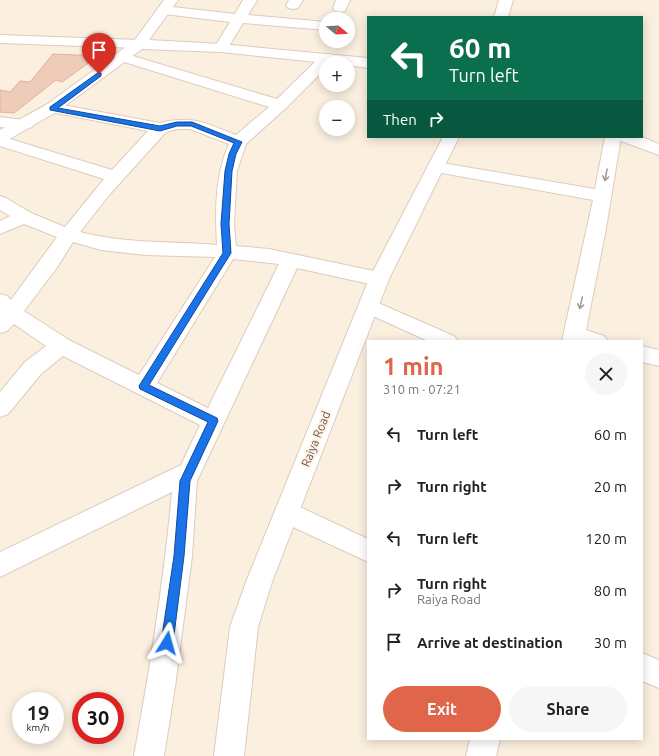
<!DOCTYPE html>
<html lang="en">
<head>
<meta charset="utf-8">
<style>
  :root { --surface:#fff; --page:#f6f6f6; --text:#222; --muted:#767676; --accent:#df654b }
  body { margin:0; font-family:Ubuntu,sans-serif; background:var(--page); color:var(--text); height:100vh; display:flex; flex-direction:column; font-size:15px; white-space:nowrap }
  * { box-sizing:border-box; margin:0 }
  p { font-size:13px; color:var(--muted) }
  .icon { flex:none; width:22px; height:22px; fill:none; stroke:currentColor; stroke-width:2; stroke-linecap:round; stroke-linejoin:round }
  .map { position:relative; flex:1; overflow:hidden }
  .sheet { position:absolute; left:367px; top:340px; width:276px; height:400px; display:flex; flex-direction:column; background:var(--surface); border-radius:0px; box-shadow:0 2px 10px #0003 }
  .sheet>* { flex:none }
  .hud { position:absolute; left:367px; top:16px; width:276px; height:122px; border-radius:0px; box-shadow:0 2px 10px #0003; background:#0b6e4f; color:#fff; overflow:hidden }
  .needle { width:26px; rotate:108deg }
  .tools { position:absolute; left:319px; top:12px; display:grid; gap:8px }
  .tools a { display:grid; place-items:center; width:36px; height:36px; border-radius:50%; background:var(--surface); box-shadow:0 2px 10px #0003; font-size:20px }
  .speed { position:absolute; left:12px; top:692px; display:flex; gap:8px; font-size:20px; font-weight:700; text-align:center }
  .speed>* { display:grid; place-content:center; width:52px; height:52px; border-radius:50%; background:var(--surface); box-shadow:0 2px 10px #0003; line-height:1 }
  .speed small { font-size:10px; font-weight:400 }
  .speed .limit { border:6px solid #d22; background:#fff; color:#111 }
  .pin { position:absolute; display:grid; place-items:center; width:34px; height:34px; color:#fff; margin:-41px -17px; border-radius:50% 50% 50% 0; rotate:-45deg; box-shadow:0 0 4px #0007 }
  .pin .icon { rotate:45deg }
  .me { position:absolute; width:44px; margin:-22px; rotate:8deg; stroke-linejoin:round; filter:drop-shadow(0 0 3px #0008) }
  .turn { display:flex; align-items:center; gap:14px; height:84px; padding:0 16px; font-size:18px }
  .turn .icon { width:52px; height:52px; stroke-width:2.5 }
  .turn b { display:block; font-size:28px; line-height:34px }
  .then { display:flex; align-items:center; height:38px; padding:0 16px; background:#0003; gap:8px; font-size:15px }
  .round { display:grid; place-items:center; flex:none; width:42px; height:42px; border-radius:21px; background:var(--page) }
  .head { display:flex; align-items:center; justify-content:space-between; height:68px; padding:0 16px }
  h1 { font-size:24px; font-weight:600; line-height:30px; color:var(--accent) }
  .action { display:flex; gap:8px; margin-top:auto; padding:8px 16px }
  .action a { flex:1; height:46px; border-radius:24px; background:var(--accent); color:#fff; font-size:16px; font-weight:600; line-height:46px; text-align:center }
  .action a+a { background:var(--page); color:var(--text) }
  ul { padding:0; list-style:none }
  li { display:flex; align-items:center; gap:12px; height:52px; padding:0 16px }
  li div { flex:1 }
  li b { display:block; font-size:15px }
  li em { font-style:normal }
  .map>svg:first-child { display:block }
</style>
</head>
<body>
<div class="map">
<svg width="659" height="756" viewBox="0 0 659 756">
  <rect width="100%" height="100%" fill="#fbefe0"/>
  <path fill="#eeccb9" stroke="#e0b29b" d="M53,54l45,2 -36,26 -6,-2 -42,33 -14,-1v-22l10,2 10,-11 10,1z"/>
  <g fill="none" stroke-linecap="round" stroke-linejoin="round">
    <g stroke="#decbbd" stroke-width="2">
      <g id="minor">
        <path d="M243,0h14l-9,15 78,7v8l-83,-7 -17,28 -5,1 -5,-1 -2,-3 16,-26 -66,-8 -5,-1 -2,-3 2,-3 5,-1 71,8z"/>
        <path d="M289,0h14l-5,8 -5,1 -5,-1 -2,-3z"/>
        <path d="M336,0h14l-5,11 -5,1 -5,-1 -2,-3z"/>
        <path d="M0,35l139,5 5,1 2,3 -2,3 -5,1 -139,-5z"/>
        <path d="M123,53l154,46 45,-44 5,-1 5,1 2,3 -3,5h-5v5l-40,40 -40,36 -9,27 -3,53 2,22 33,3 110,23 7,2 3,5 -3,5 -7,2 -82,-18 -100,213 -5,75 -17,131 -11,69h-30c16,-88 30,-175 38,-264l-172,85v-25l181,-87 19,-40 -137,-69 -22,18 -33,40 -8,3v-25l25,-30 21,-16 -32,-22 -7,7 -7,2v-39l7,2 4,4 46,-63 -33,-13 -24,10v-13l10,-5 -10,-6v-14l6,2 25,15 34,14 39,-48 -104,-33v-10l112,34 36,-39 -102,-20 -2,-3 2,-3 6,-2 108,20c34,-8 44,0 76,12l33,-28 -151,-47 -2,-3 2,-3zM177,129h13l39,15c-14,31 -14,67 -12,101 -46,-4 -92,-1 -137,-13l30,-38 56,-62zM73,242l28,8 45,5 69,2 -76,118 -70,-35 -45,-29 32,-42zM233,259l46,5 -71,144 -51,-25z"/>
        <path d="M0,117l32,4 2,3 -2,3 -6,2 -26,-2z"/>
        <path d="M605,137h16l-16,97 -19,96 18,6 4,5h-46l31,-141 -157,-28 -6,-1 -3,-4 3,-4 6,-1 159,27z"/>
        <path d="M369,299l85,37 4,5h-30l-66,-30 -3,-5 3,-5z"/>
        <path d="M642,346l17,4v16l-17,-4z"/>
        <path d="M287,501l81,38v23l-90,-42 -3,-8 3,-8z"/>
        <path d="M642,653l17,7v28l-17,-7z"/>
        <path d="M470,739h30l-4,17h-30z"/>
      </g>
    </g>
    <g stroke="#decbbd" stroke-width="2">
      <g id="tertiary">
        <path d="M164,0h14l-29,40 72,4 147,14v10l-20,-3v-2h-22l-105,-11 -79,-3 -84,62 -52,30 -6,1v-12l46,-25 88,-64z"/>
        <path d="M499,0h14l-5,17h-14z"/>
        <path d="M443,137h16l-70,142 -117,303 -14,45 -14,129h-30l16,-129 16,-45 123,-303z"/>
        <path d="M619,137h23l17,7v11l-38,-14z"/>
      </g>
    </g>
    <use href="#minor" fill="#fff" fill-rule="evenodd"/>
    <use href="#tertiary" fill="#fff" fill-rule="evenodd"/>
  </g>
  <defs><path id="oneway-shaft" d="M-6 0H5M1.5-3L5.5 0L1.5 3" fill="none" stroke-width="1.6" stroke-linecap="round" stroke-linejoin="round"/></defs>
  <g stroke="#a99992">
    <use href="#oneway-shaft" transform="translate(606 175) rotate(100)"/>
    <use href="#oneway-shaft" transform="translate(581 303) rotate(102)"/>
  </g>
  <path fill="#1a73e8" stroke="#114b97" d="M99,72l2,1v3l-43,32 102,18 17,-4h15l50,20 -6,12 -4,17 -3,53 2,29 -82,132 68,33 1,3 -28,60 -6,75 -11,87 -2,4 -4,1 -4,-1 -2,-4 13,-87 6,-75 28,-59 -68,-33 -1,-3 84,-133 -2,-29 4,-53 4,-17 5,-11 -43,-17h-14l-17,5 -110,-21v-3z"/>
  <g text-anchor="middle" stroke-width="4" stroke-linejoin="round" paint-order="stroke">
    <g font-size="12" fill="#705549" stroke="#fef3e6">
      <text transform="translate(316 439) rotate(-68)" y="4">Raiya Road</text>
    </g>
  </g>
</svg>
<div class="tools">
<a><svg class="needle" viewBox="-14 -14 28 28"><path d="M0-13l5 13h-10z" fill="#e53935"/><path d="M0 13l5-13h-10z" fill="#767676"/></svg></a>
<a>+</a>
<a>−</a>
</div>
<div class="speed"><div>19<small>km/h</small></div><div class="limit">30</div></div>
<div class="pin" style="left:99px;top:74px;background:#d93025"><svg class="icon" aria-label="arrive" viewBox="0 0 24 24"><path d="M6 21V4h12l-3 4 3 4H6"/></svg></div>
<svg class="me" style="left:167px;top:643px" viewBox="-20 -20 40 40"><path d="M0-17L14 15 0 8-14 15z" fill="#1a73e8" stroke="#fff" stroke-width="4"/></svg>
<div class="hud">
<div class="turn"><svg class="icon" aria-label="left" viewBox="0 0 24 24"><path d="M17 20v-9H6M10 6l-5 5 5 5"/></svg><div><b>60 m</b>Turn left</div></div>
<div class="then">Then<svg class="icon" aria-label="right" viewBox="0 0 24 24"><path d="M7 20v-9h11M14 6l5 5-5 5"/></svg></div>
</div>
<section class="sheet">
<div class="head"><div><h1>1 min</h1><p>310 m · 07:21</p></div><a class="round"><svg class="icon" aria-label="close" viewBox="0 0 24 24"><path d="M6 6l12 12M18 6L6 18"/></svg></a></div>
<ul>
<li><svg class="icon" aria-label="left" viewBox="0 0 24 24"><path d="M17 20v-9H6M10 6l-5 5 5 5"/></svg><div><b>Turn left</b></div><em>60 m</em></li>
<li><svg class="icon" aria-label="right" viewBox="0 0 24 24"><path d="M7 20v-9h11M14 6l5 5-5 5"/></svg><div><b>Turn right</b></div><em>20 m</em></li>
<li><svg class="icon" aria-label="left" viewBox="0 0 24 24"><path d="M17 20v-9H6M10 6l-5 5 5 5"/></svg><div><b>Turn left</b></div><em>120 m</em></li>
<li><svg class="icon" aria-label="right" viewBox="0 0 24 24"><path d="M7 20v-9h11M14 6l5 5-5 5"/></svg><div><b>Turn right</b><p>Raiya Road</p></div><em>80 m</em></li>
<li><svg class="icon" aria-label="arrive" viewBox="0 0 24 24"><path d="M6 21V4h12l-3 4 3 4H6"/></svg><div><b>Arrive at destination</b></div><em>30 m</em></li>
</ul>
<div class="action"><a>Exit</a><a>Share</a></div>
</section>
</div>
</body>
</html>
